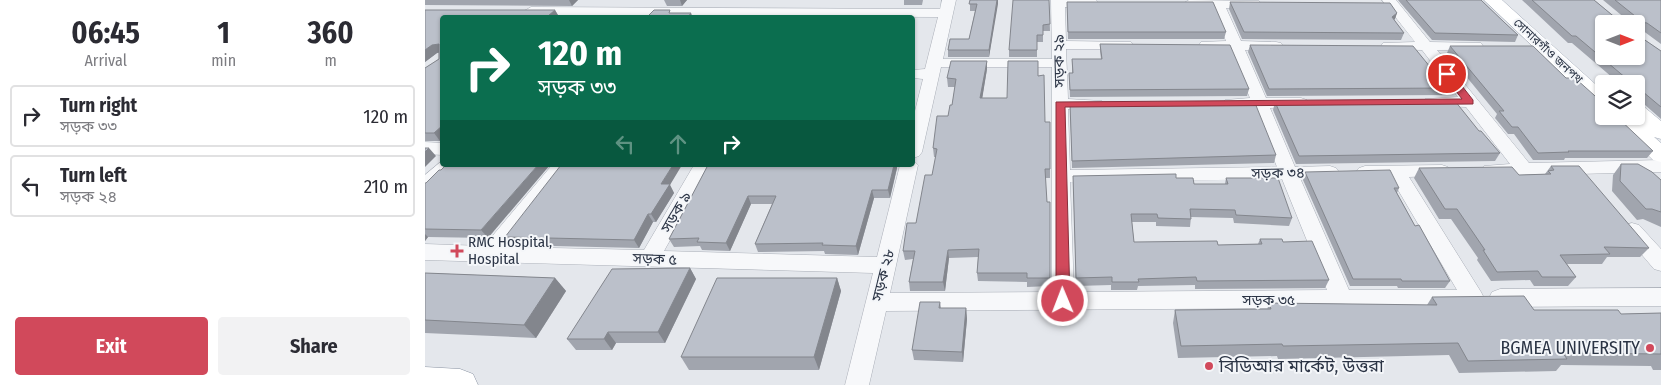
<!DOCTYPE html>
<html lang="en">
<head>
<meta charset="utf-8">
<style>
  :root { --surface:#fff; --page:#f2f2f3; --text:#2b2b33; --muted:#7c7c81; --line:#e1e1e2; --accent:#d1495b }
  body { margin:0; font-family:"Fira Sans Condensed","Noto Sans Bengali",sans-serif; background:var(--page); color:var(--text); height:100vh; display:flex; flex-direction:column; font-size:19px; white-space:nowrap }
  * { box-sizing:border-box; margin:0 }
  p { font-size:16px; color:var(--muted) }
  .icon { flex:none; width:28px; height:28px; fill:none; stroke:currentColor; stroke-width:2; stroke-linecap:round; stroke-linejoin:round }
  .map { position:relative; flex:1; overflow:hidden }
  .side { display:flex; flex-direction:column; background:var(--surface); width:425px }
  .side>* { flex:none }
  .hud { position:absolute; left:15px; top:15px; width:475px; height:152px; border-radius:5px; box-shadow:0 1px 4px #0004; background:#0b6e4f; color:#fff; overflow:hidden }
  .needle { width:32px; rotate:90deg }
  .controls { position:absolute; left:1170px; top:15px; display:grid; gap:10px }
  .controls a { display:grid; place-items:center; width:50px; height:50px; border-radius:5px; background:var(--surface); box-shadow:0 1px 4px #0004; font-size:25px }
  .pin { position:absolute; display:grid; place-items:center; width:42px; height:42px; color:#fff; margin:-21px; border:2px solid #fff; border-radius:50%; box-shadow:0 1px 5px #0007 }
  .me { position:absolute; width:55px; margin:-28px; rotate:359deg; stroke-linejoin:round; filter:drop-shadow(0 0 4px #0008) }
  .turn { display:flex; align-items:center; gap:18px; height:105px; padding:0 15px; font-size:22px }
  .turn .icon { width:65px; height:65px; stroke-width:2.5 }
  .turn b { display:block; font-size:35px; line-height:42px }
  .lanes { display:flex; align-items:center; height:48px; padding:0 15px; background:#0003; justify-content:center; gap:25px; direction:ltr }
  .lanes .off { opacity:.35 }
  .eta { display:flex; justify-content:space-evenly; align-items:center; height:85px; text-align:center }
  .eta b { font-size:30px; font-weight:700; line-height:35px }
  .primary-button { display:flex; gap:10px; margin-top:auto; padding:10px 15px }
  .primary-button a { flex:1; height:58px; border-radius:5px; background:var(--accent); color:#fff; font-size:20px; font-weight:700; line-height:58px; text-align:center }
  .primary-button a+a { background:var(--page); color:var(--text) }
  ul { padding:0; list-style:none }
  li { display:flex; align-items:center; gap:15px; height:62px; margin:0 10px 8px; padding:0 5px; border:2px solid var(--line); border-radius:5px }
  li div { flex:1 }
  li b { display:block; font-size:19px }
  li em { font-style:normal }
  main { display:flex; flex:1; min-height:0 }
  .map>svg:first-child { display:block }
</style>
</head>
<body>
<main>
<section class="side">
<div class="eta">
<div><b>06:45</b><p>Arrival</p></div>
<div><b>1</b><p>min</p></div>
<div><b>360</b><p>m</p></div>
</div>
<ul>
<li><svg class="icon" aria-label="right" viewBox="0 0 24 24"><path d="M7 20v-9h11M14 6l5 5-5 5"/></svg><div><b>Turn right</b><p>সড়ক ৩৩</p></div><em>120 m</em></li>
<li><svg class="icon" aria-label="left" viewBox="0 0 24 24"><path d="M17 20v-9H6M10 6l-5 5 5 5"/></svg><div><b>Turn left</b><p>সড়ক ২৪</p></div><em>210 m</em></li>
</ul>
<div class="primary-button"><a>Exit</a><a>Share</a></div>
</section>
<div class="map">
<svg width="1236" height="385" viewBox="0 0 1236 385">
  <rect width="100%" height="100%" fill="#e4e7ec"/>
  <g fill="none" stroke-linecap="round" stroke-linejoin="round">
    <g stroke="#a9aeb7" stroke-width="1">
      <g id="minor">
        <path d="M517,0h14l-13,59h109l-1,-59h45l3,3 -7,4h-27l1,34 65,1 2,3 -2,3 -5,1h-60l2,50 34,2 2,3 -2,3 -34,2 2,61 207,-3 -23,-59 -29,-2 -2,-3 2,-3 25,-2 -20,-48 -29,-2 -2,-3 2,-3 25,-1 -13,-33h-24l-7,-4 7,-4 70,1 2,3 -7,4h-28l15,33 35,1 5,1 2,3 -2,3 -5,1h-31l21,48h35l6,2 2,3 -2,3 -37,2 25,59 35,-1 6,2 3,4 -3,4 -36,2 49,112h108l-66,-112 -32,-2 -3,-4 3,-4 6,-2 77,-1 6,2 3,4 -3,4 -39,2 72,115 3,6 -3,6 -8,3 -9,-5 -9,5 -569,4 -17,74h-24l28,-112 -448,-13v-16l59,2 68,-81h19l-64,82 137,3 50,-85h18l-48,86 213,6 23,-92h13v-5l5,5 -28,128 162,-1v-225h-111l-19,85 -3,4 -6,2v-39l10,-40 -10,-1v-8l12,-1 13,-52 -407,-2 -7,-4 7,-4 409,2zM857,179l45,111 -253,2 -4,-110z"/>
        <path d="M957,0h14l34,42 51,1 2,3 -2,3 -5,1h-39l92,113 132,-3v12l-171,4 -6,-2 -3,-4 3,-4 26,-2 -44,-57 -41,-2 -2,-3 2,-3 33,-2 -36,-47 -39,-1 -2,-3 2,-3 32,-1z"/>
        <path d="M0,142l18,1v12l-18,-1z"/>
        <path d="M18,160v5h12l-23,25 -7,2v-17z"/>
        <path d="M1207,223l7,2 22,24v22l-7,-2 -29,-34 -3,-5 3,-5z"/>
        <path d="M1236,288v18l-161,1 -8,-3 -3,-6 3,-6 8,-3z"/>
      </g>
    </g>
    <g stroke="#a3abb8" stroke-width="1">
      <g id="major">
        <path d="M1059,0h18l102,92v17l-7,-2z"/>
        <path d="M1211,104l7,2 18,15v18l-7,-2 7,6v19l-8,-2 -45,-44h23l4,4 -4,-4h5z"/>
      </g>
    </g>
    <g stroke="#8b94a3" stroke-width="1">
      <path id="highway" d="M0,367l35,2 13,5 5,11h-53z"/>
    </g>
    <use href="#minor" fill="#f7f8fa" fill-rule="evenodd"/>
    <use href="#major" fill="#fff" fill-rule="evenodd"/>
    <use href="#highway" fill="#fff" fill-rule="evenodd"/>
  </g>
  <g fill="#a1a5ae">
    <path d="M0,0h153l-6,6 -147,-1z"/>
    <path d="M239,0h23l-5,6h-15z"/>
    <path d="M479,0h19l-1,5h-18z"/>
    <path d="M545,0h28l-9,57h-41v-7l21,-11 6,-28h-5z"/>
    <path d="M624,0l1,31h-7v11h-6v15h-28v-7z"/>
    <path d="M973,0h83l24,23 13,12 -3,7 -83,-2z"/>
    <path d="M1097,0h72l23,19h9l-23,-19h58v44l-19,-14 -3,-1v7l22,15v68l-25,-22v-13h-16l-48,-41h-4z"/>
    <path d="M642,2l159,30 -2,7h-156z"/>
    <path d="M805,2l167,11 -3,7 10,13 -3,7 -159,-1 -13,-30z"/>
    <path d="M0,10h130l4,7 -116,1 -3,123h-15v-73l14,-9v-7l-2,1 -12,9z"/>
    <path d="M675,44l149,45 -2,7 -177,1 -1,-24h3v-14h29l-1,-8z"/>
    <path d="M825,45l185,28 17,15 -4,7 -181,1 -19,-44z"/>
    <path d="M1025,46l116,32 87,73 -6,7h-82l-1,2h-31l-19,-26h-6l-13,-16 2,-4 -50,-61z"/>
    <path d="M562,61v8l-5,29h25l31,-22 7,46h5v56h-5l2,24h3v84l-23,1v-5l-49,-1 -1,-8 1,-16 -29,1 -4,33h-35l-1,-9 4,-23 -8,1 -2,-9 13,-28 16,-48 4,-18h-2l-1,-9 15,-32 4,-11 3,-18h-7l-1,-9z"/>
    <path d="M850,102l204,29 21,22 -5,8 -199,3 -23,-54z"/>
    <path d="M645,104l206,51 -2,8 -202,5z"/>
    <path d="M1196,164l40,16v47l-18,-8 -6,1 -25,-29 1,-16z"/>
    <path d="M283,165h189v3l-7,30h-16l-16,57 -33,-1 -1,-3 -66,1 -3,-8 17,-40h-21l-21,47 -28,-1 -2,-4 -26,1 -5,-8z"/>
    <path d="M1126,166l98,82 -9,9h-33l-5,7h-35l9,13 -8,9h-34l-4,-6 -39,1 -14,-21 1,-2 -27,-39h-12l-25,-41 5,-10 100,7 26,-1z"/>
    <path d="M14,170l49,68 -60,-1 -3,4v-58h1z"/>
    <path d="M880,172l94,16 -2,5 18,33 35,55 -5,7h-47l-1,-2h-47l-47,-106z"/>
    <path d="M648,176l103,2 18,6h31l1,-6 66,40 -3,8 -55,-3 -1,-5 -42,-1 -1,10 -34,-1v-4h-24l2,20 84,3 40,-1 2,-5 23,3 46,38 -4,8 -130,1v-4l-57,1 -1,4h-26v-5l-35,1z"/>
    <path d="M245,185l4,8 -18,29h-3l-14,26 -128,-3 -6,-8z"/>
    <path d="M265,268l6,11 -31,64h-49l-4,7h-36l-9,-11z"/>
    <path d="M0,273l130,5 11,13 -30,47 -111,-5z"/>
    <path d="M412,278l4,13 -22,79h-130l-8,-13z"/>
    <path d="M1007,297l102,13 87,4 40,-1v57h-8l-2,-4 -90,-1 -5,6 -97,2 -10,-18 -171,4 -1,-3 -99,2 -5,-35 2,-13h92l2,-7 158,2z"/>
    <path d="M515,302l1,6h25l1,11 -4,43 -49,-2 -2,-10z"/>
  </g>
  <g fill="#83868d">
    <path d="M144,0h9l-6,6z"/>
    <path d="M255,0h7l-5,6z"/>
    <path d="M572,0h1v4l-9,53v-7z"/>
    <path d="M130,10l4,7 -11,-1z"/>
    <path d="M266,13l2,5h-6z"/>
    <path d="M972,13l-2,6 -6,5 3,-7z"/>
    <path d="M488,23l1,8 -1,4z"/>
    <path d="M14,44l4,8 -6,1 -12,9v-12l7,-5z"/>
    <path d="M562,61v8l-6,37 -1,-8z"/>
    <path d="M18,125v14l-3,2 -6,-8z"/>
    <path d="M4,148l7,8 -11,11v-15z"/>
    <path d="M113,165h12l-62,73 -7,-8z"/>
    <path d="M248,165h9l-12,20 4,8 -18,29 -5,-8 10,-30z"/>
    <path d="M469,165h3v3l-7,30 -2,-8z"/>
    <path d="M447,190l2,8 -16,57 -2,-9z"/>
    <path d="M323,196l3,8 -21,47 -4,-8z"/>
    <path d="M223,214l5,8 -14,26 -5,-8z"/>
    <path d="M0,234l3,3 -3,4z"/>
    <path d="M523,250l1,8 -4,33 -2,-9z"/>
    <path d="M265,268l6,11 -31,64 -7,-11z"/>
    <path d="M130,278l11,13 -30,47 -12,-13z"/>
    <path d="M412,278l4,13 -22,79 -5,-13z"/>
    <path d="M541,308l1,11 -4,43 -1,-10z"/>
    <path d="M183,332l8,11 -4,7 -8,-11z"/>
  </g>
  <g fill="#bbc0ca" stroke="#83868d" fill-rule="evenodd">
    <path d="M545,0h27l-8,50h-41l2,-11h19l8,-35h-8z"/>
    <path d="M588,0h36l1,24 -7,1v10h-6v15h-28z"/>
    <path d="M981,0h75l24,23 13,12 -83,-2z"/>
    <path d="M1107,0h62l23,19h19l-1,-3 -20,-16h46v33l-14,-10 -8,-1v14l22,15v56l-25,-21v-2h-3l-57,-48h-4zM1179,24h32v32h-32z"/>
    <path d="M642,2h146l13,30h-158z"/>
    <path d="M805,2l160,1 7,10 -5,4 12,16 -160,-1z"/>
    <path d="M0,10h130l-7,6 40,2h-145v107l-9,8h-9v-65l14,-9v-15l-7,1 -7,5z"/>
    <path d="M229,10h16l-1,3h22l-4,5h-41z"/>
    <path d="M675,44l130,1 19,44 -179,1 -1,-17h4l-1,-14h30z"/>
    <path d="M825,45l163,1 22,27h5l12,15 -183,1z"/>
    <path d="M1025,46h83l33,32h9l29,26v12h12l37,35h-85l1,1 -31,1 -20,-26h-6l-13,-16h5z"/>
    <path d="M526,61h36l-7,37h27l1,-37h30v15l6,-1 1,47h5v47h-5l2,33h3v76h-23v-5h-50l2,-24 -31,1 -5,32h-34l6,-31h-12l4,-28h9l9,-48h7l5,-26 -4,-1 4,-32h11l2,-11h2l4,-26 -9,-1z"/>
    <path d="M1030,101l24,30h2l19,22 -201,3 -24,-54z"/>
    <path d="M830,103l21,52 -204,6 -2,-57z"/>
    <path d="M0,148h4l-4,4z"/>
    <path d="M1196,164h17l14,8 9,8v32l-9,-3h-6l-26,-28z"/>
    <path d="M21,165h92l-57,65 -56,-1v-46h1l13,-13h2z"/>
    <path d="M136,165h112l-12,19h9l-19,30h-3l-14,26 -129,-3z"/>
    <path d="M283,165h186l-6,25h-16l-16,56 -34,-1 1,-2 -68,1 21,-48h-28l-22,47 -29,-1 2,-4 -30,1z"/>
    <path d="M1126,166h28l70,82 -45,-1 6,7 -50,1 16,22h-34l-4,-6 -41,1 -14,-22h2l-28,-41h-12l-26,-41 93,-1 7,8 32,-1 -3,-3 6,-1z"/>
    <path d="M965,170l9,18h-5l21,38 4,-1 31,56h-48l-1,-2h-48l-48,-107z"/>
    <path d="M751,174v4h17l1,6h34l-2,-6h52l14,40 -56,-3 -1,-5 -45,-1 1,10 -33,-1 -1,-4h-26l3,28 83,-1 1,4 44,-1 -2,-5h22l1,3 29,-1 17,39 -132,1 -1,-4 -58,2 1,3h-27v-5l-36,1 -3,-102z"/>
    <path d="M265,268l-32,64h-50l-4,7h-37l45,-70z"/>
    <path d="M0,273l130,5 -31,47 -99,-5z"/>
    <path d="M292,278h120l-23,79h-133z"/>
    <path d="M1099,296l10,14h84l3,4 40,-1v41l-98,-1 4,6 -99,2 -10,-18 -175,3 -1,-2 -101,2 -6,-36 96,-1 -2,-6 168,2 -5,-8z"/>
    <path d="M495,302h20l-1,6h27l-4,44 -50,-2z"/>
  </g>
  <path fill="#d1495b" stroke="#882f3b" d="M1022,71l4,1 22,28v4l-408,3 5,194 -2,4 -5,1 -5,-1 -2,-4v-199l406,-3 -19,-25z"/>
  <g fill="#d1495b" stroke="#f4f6f9" stroke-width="2">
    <path d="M29.5 243.5h5v5h5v5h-5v5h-5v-5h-5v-5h5z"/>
    <circle cx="1225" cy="348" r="5"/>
    <circle cx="784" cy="366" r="5"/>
  </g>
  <g text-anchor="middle" stroke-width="4" stroke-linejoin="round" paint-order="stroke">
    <g font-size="12" fill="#2b3445" stroke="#f4f6f9">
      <text transform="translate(1123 51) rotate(43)" y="4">সোনারগাঁও জনপথ</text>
    </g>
    <g font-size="15" fill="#2b3445" stroke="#f4f6f9">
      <text transform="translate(634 61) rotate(-91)" y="5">সড়ক ২৯</text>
      <text transform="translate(853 173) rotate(-1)" y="5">সড়ক ৩৪</text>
      <text transform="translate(251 212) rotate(-60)" y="5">সড়ক ৯</text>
      <text transform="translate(230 259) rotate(2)" y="5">সড়ক ৫</text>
      <text transform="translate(458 275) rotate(-76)" y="5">সড়ক ২৮</text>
      <text x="844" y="305">সড়ক ৩৫</text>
    </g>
    <g font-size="15" fill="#2b3445" stroke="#f4f6f9" text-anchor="start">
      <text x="43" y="247">RMC Hospital,<tspan x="43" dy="17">Hospital</tspan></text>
    </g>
    <g font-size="18" fill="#2b3445" stroke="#f4f6f9" text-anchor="end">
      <text x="1215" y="354">BGMEA UNIVERSITY</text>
      <text x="794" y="372" text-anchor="start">বিডিআর মার্কেট, উত্তরা</text>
    </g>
  </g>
</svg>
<div class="controls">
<a><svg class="needle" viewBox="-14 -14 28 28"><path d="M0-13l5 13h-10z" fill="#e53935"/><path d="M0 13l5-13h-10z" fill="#7c7c81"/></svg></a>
<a><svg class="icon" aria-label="layers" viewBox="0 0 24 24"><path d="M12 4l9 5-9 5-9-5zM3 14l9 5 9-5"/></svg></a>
</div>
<div class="pin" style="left:1022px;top:74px;background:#d93025"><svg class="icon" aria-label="arrive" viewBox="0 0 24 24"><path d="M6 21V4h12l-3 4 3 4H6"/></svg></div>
<svg class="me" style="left:638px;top:301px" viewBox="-20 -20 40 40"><circle r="17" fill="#d1495b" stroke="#fff" stroke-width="3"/><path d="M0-11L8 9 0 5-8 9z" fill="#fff"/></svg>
<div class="hud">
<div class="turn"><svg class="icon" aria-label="right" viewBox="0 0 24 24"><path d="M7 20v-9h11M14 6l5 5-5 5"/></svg><div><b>120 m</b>সড়ক ৩৩</div></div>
<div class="lanes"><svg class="icon off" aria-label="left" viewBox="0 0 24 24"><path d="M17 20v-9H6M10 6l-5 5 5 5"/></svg><svg class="icon off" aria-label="ahead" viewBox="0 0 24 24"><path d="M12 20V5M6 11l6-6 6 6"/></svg><svg class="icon" aria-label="right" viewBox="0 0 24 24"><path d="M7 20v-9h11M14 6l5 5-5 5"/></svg></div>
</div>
</div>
</main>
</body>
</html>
